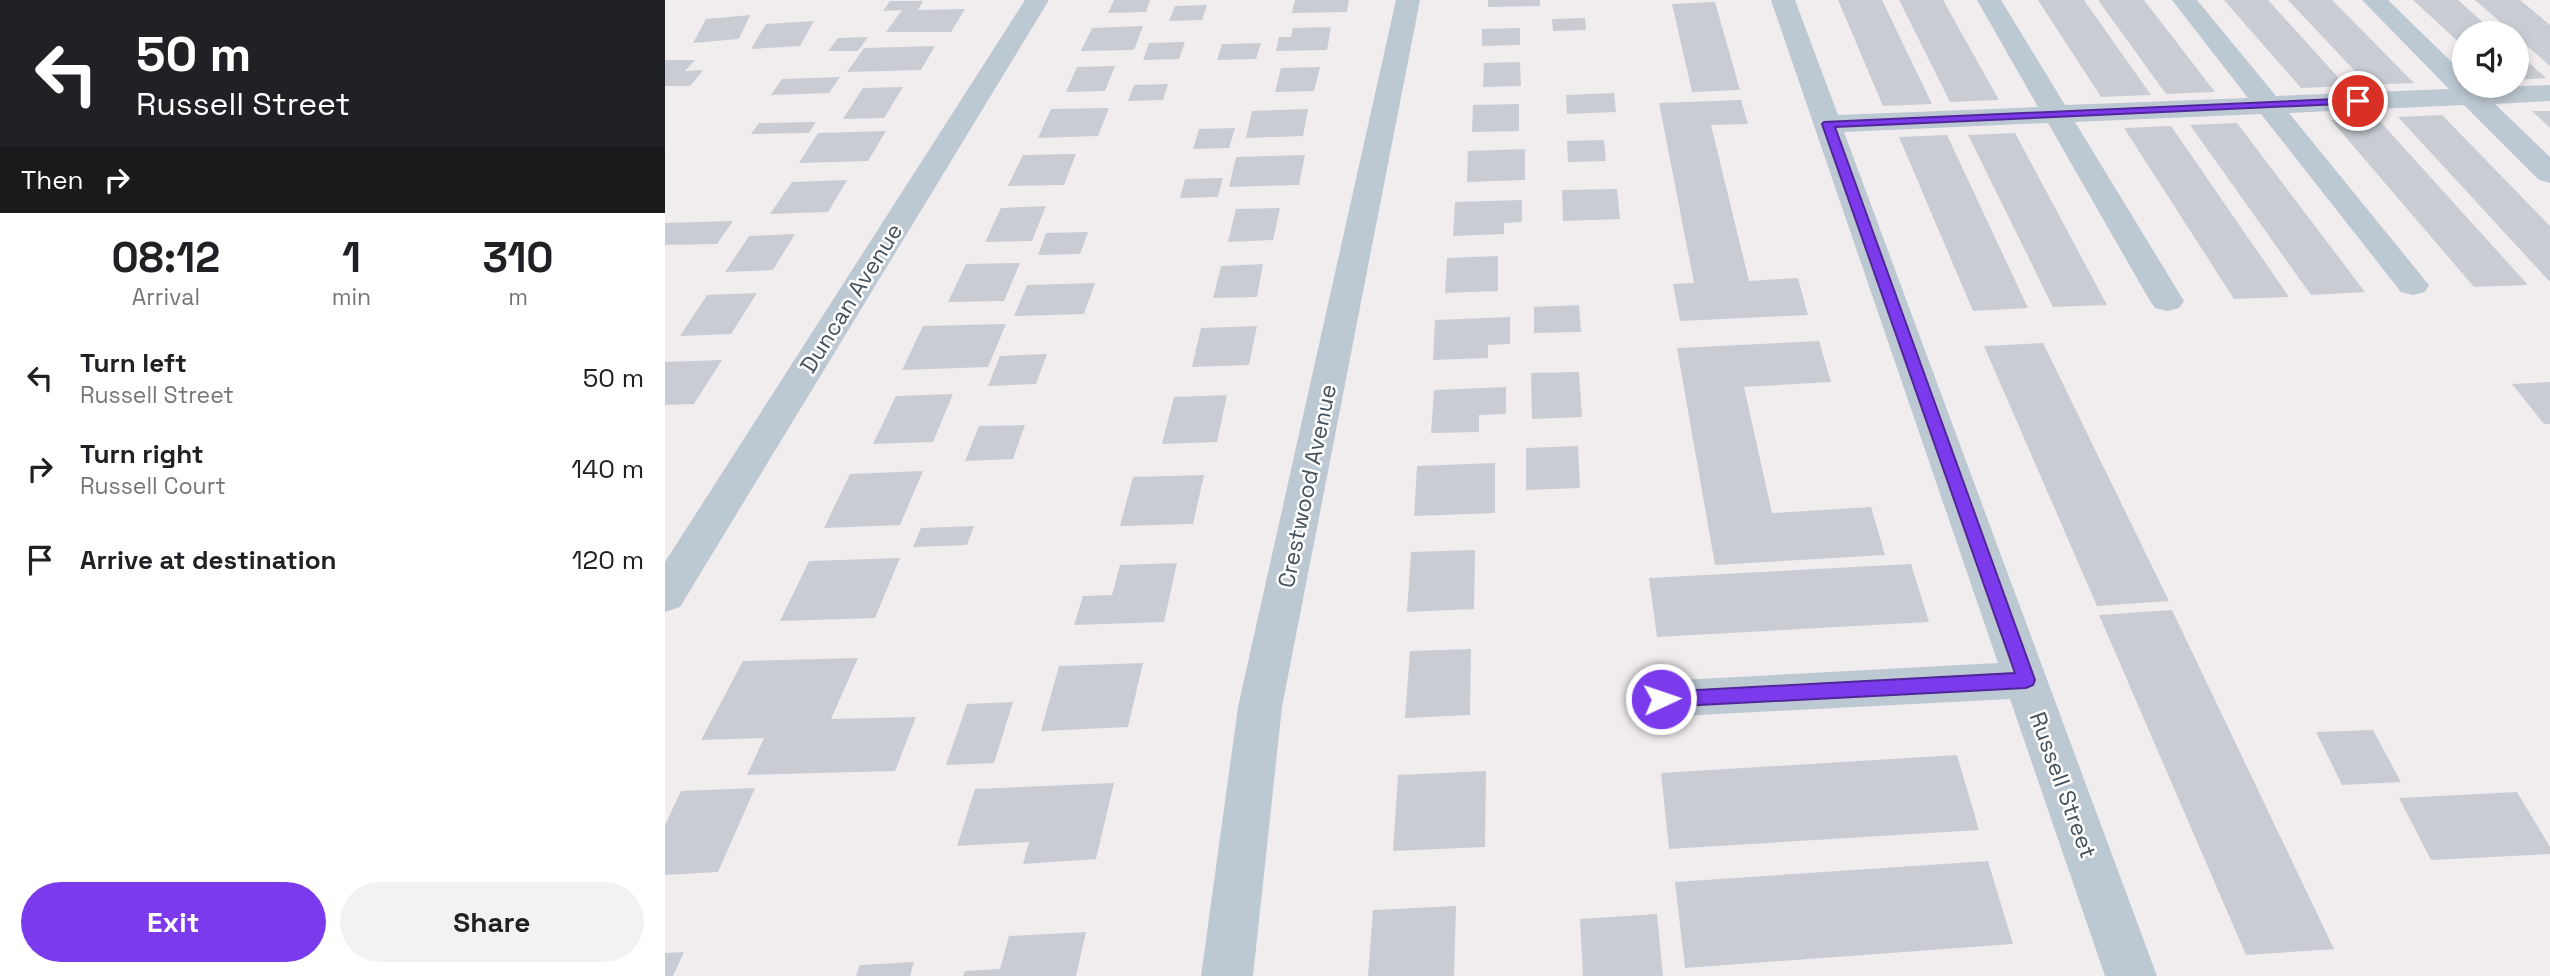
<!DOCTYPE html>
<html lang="en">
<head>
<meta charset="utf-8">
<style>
  :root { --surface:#fff; --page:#f2f2f2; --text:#202124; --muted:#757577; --accent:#7c3aed }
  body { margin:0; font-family:"Space Grotesk",sans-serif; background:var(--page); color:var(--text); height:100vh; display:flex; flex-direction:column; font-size:26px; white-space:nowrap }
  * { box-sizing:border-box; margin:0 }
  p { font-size:23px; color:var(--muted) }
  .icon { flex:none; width:38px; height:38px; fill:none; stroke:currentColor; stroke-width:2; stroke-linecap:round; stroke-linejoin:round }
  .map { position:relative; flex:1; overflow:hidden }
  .panel { display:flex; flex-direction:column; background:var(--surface); width:665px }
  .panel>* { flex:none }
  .hud { background:#202124; color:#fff; overflow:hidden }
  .controls { position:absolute; left:1787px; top:21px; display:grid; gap:14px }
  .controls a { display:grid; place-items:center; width:77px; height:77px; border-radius:50%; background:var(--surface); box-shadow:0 4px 10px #0003; font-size:35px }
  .pin { position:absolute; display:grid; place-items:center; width:60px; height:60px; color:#fff; margin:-30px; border:4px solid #fff; border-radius:50%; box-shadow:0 2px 7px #0007 }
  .me { position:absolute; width:77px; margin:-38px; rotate:87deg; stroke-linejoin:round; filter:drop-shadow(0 0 5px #0008) }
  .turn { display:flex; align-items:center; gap:24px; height:147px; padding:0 21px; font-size:32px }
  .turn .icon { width:91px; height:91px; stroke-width:2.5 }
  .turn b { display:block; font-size:49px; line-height:60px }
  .then { display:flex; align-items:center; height:66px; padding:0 21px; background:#0003; gap:14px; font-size:26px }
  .eta { display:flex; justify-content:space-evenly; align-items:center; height:119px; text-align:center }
  .eta b { font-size:42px; font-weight:600; line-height:49px }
  .action { display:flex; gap:14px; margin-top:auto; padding:14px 21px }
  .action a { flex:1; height:80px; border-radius:42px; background:var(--accent); color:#fff; font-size:28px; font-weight:600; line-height:80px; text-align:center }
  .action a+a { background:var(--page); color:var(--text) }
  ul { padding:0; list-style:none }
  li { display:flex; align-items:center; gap:21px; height:91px; padding:0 21px }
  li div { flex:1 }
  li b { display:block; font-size:26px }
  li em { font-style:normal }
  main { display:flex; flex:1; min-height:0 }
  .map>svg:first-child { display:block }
</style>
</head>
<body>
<main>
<section class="panel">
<div class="hud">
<div class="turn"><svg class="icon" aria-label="left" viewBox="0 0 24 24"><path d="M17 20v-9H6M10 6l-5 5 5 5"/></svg><div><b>50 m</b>Russell Street</div></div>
<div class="then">Then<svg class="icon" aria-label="right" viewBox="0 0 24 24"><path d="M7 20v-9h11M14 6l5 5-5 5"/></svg></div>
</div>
<div class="eta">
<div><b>08:12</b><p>Arrival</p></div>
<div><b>1</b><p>min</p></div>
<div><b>310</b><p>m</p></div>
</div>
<ul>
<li><svg class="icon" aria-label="left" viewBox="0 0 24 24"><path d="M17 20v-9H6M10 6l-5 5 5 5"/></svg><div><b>Turn left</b><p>Russell Street</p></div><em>50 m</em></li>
<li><svg class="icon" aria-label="right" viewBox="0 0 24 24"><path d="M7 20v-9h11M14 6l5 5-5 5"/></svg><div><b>Turn right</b><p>Russell Court</p></div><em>140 m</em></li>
<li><svg class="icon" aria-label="arrive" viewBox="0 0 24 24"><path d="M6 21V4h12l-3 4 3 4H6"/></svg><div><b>Arrive at destination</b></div><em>120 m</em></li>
</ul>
<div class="action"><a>Exit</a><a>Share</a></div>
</section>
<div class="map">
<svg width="1885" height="976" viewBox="0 0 1885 976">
  <rect width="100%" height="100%" fill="#f1edee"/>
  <g fill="#c9cdd3">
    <path d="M449,0h36l-4,12 -38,1z"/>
    <path d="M630,0h54l-2,12 -55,1z"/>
    <path d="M823,0h52v6l-52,1z"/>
    <path d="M1173,0h44l50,104 -49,2z"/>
    <path d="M1234,0h44l56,100 -49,2z"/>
    <path d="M1373,0h46l67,95 -50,2z"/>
    <path d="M1433,0h46l71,92 -49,2z"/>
    <path d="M1559,0h44l78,86 -45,2z"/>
    <path d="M1623,0h44l82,83 -46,2z"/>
    <path d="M1748,0h45l37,33h-31v14z"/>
    <path d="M1810,0h45l30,25v41l-33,-29v-4h-4z"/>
    <path d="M225,1h33l-5,9 47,-1 -14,23h-65l16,-22 -19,1z"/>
    <path d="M1050,2l25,88 -48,2 -20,-88z"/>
    <path d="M542,5l-5,15 -33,1 6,-15z"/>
    <path d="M85,15l-11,24 -46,4 13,-24z"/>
    <path d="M920,18l1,12 -33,1 -1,-12z"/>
    <path d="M149,21l-14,25 -49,3 15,-25z"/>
    <path d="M478,26l-9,24 -53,1 11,-23z"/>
    <path d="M666,27l-4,23 -51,1 3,-14h12l2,-9z"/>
    <path d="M855,28v17l-38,1v-17z"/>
    <path d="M203,37l-10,14h-30l10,-13z"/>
    <path d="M520,42l-6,17 -36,1 6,-17z"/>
    <path d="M596,43l-5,16 -39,1 5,-16z"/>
    <path d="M270,46l-14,24 -74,2 17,-24z"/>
    <path d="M1852,52l29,26 -29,2z"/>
    <path d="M0,60h30l-10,11 18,-1 -13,16h-25z"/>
    <path d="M855,62l1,24 -38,1 1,-24z"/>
    <path d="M450,66l-10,25 -39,1 11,-25z"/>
    <path d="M655,67l-6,24 -39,1 6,-24z"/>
    <path d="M175,77l-11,16 -58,2 11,-16z"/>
    <path d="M503,84l-5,16 -35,1 6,-16z"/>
    <path d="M238,87l-19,31 -41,1 20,-31z"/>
    <path d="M949,93l2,19 -49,2 -1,-19z"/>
    <path d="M1076,100l7,24 -37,1 38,156 49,-3 10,37 -128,6 -7,-37 21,-1 -35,-180z"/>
    <path d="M854,104v27l-47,1 1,-27z"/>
    <path d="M444,108l-11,28 -60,2 13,-29z"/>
    <path d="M643,109l-5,27 -57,2 6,-27z"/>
    <path d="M1867,111h18v17z"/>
    <path d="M1777,115l108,111v56l-152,-165z"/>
    <path d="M1712,118l151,167 -54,2 -143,-167z"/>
    <path d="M151,122l-7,11 -58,1 8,-11z"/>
    <path d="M1572,123l128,169 -54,3 -121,-170z"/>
    <path d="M1506,126l118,171 -55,2 -110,-171z"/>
    <path d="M570,128l-6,20 -36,1 6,-20z"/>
    <path d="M221,131l-18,30 -69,2 19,-30z"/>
    <path d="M1350,133l92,172 -54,2 -85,-172z"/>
    <path d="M1282,135l81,173 -55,3 -74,-174z"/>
    <path d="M939,140l2,21 -38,1 -1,-21z"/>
    <path d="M860,149v31l-58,2 1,-31z"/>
    <path d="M411,154l-12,31 -56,1 15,-31z"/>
    <path d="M640,155l-6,30 -70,2 7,-30z"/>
    <path d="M558,178l-5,19 -38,1 5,-19z"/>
    <path d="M182,180l-19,32 -58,2 22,-32z"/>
    <path d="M952,189l3,30 -57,2 -1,-31z"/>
    <path d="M857,200v22l-18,1v11l-51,2 2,-34z"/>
    <path d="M381,206l-14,35 -47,1 16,-34z"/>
    <path d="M615,208l-7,32 -45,2 8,-33z"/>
    <path d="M68,221l-16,23 -52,1v-22z"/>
    <path d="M423,232l-8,22 -42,1 8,-22z"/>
    <path d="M130,234l-22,36 -48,2 24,-36z"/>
    <path d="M833,256v35l-53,2 2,-35z"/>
    <path d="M355,263l-16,38 -56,1 18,-38z"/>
    <path d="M598,264l-6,33 -44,1 8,-32z"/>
    <path d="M430,283l-11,31 -70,2 13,-31z"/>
    <path d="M92,293l-26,41 -51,2 27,-41z"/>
    <path d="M914,305l2,27 -47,1v-26z"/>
    <path d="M845,317v27l-22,1v13l-55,2 2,-40z"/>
    <path d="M341,324l-18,43 -86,3 21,-44z"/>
    <path d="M592,326l-8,39 -57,2 9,-39z"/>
    <path d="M1154,341l12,41 -87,5 28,126 99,-6 14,48 -170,10 -38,-217z"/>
    <path d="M1378,343l126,258 -72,5 -113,-260z"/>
    <path d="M382,354l-11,30 -48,2 12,-30z"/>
    <path d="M57,360l-28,44 -29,1v-43z"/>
    <path d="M914,372l3,45 -50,2 -1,-46z"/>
    <path d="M1885,382v42h-6l-32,-40z"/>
    <path d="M841,387v27l-27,1v17l-48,1 3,-43z"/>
    <path d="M288,394l-20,48 -60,2 23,-48z"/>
    <path d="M562,395l-10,47 -55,2 12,-47z"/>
    <path d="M360,425l-12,34 -48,2 14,-35z"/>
    <path d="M913,446l2,42 -54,2v-42z"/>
    <path d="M830,463v50l-81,3 3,-50z"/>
    <path d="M258,471l-23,54 -76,3 26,-54z"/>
    <path d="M539,475l-11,49 -73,2 13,-49z"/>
    <path d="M309,526l-7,19 -54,2 8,-19z"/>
    <path d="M810,550l-1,59 -67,3 4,-60z"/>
    <path d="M235,558l-25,60 -95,3 29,-60z"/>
    <path d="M512,563l-13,59 -90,3 9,-29 29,-1 8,-30z"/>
    <path d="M1246,564l18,58 -272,15 -8,-59z"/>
    <path d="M1507,610l162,339 -88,6 -147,-340z"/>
    <path d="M806,649l-1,66 -65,3 5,-67z"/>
    <path d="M193,658l-27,61 85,-2 -21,54 -148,4 17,-37 -63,2 42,-79z"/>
    <path d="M478,663l-15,64 -87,4 18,-65z"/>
    <path d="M348,702l-19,61 -48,2 21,-61z"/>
    <path d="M1708,730l28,52 -59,3 -26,-53z"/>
    <path d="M1292,755l22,75 -310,19 -8,-76z"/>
    <path d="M821,771l-1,76 -92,4 5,-76z"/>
    <path d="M449,783l-18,76 -73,5 6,-22 -72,4 18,-57z"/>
    <path d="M90,788l-37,84 -53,3v-50l16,-34z"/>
    <path d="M1852,792l33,55v7l-119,6 -32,-62z"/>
    <path d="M1323,861l25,83 -328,24 -10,-86z"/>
    <path d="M791,906l-2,70h-86l5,-66z"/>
    <path d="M992,914l6,62h-80l-3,-57z"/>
    <path d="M421,932l-10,44h-113l2,-5 35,-2 9,-33z"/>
    <path d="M19,952l-11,24h-8v-23z"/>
    <path d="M249,962l-4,14h-54l4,-11z"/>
  </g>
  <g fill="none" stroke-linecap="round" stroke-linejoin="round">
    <g fill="#bdc9d2" fill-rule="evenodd">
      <path d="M360,0h24l-369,607 -15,5v-50z"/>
      <path d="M731,0h24l-138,707 -29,269h-52l37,-269z"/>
      <path d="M1106,0h24l43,115 200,-8 -61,-107h24l64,105 183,-7 -76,-98h25l79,96 173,-7 -87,-89h26l76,74v12l14,2 72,-3v16l-55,3 55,53v26l-11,-3 -75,-75 -175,8 140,172 -4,7 -12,3 -12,-3 -140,-178 -186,8 109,179 -5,7 -12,3 -12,-3 -5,-7 -102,-178 -204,9 313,844h-52l-95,-277 -349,18 -16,-5 -6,-13 6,-13 16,-5 337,-18z"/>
    </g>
  </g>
  <path fill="#7c3aed" stroke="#51269a" stroke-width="2" d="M1693,98l4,1v4l-527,24 200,553 -2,5 -7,3 -365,19 -6,-2 -3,-6 3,-5 6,-2 354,-19 -193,-549 2,-2z"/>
  <g text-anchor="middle" stroke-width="5" stroke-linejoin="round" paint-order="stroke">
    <g font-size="23" fill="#44525d" stroke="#fff">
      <text transform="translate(186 298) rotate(-58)" y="8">Duncan Avenue</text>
      <text transform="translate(642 486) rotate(-78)" y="8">Crestwood Avenue</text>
      <text transform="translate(1398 785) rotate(70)" y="8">Russell Street</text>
    </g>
  </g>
</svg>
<div class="controls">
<a><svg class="icon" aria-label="sound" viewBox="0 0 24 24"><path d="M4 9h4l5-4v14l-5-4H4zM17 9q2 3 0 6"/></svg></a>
</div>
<div class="pin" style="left:1693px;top:101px;background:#d93025"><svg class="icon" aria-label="arrive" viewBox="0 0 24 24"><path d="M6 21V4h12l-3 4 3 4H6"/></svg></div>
<svg class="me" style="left:996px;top:699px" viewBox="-20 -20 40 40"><circle r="17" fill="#7c3aed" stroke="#fff" stroke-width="3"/><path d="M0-11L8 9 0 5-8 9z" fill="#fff"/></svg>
</div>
</main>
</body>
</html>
